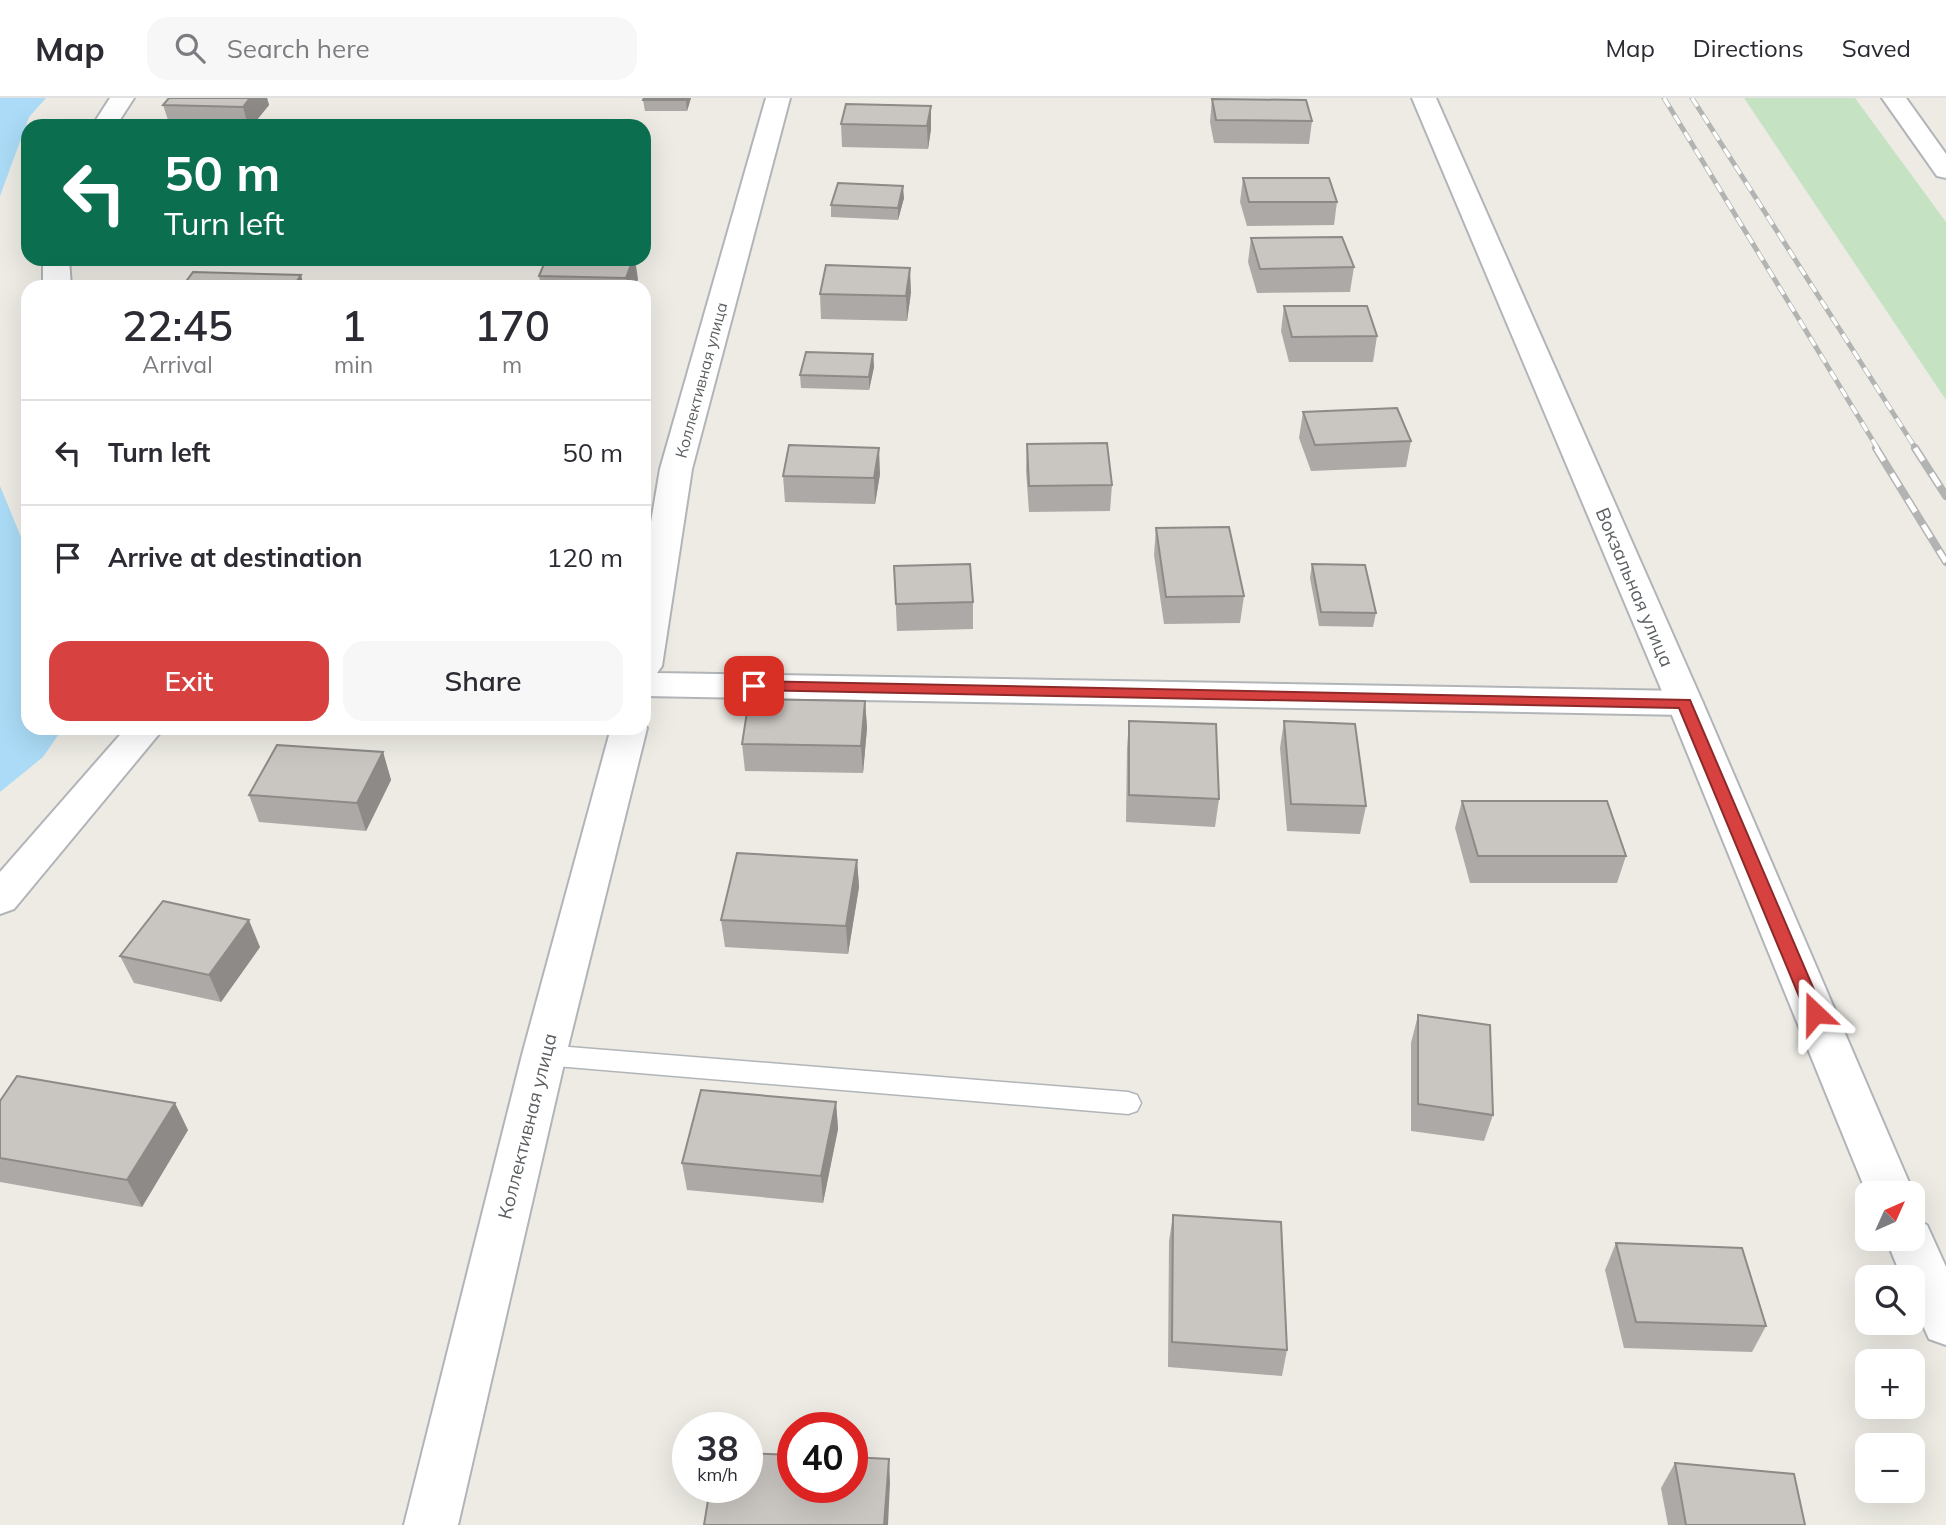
<!DOCTYPE html>
<html lang="en">
<head>
<meta charset="utf-8">
<style>
  :root { --surface:#fff; --page:#f7f7f7; --text:#2b2b33; --muted:#7c7c81; --line:#e1e1e2; --accent:#d74140 }
  body { margin:0; font-family:Mulish,sans-serif; background:var(--page); color:var(--text); height:100vh; display:flex; flex-direction:column; font-size:26px; white-space:nowrap }
  * { box-sizing:border-box; margin:0 }
  p { font-size:23px; color:var(--muted) }
  .icon { flex:none; width:38px; height:38px; fill:none; stroke:currentColor; stroke-width:2; stroke-linecap:round; stroke-linejoin:round }
  .map { position:relative; flex:1; overflow:hidden }
  .drawer { position:absolute; left:21px; top:182px; width:630px; height:455px; display:flex; flex-direction:column; background:var(--surface); border-radius:21px; box-shadow:0 7px 28px #0002 }
  .drawer>* { flex:none }
  .guide { position:absolute; left:21px; top:21px; width:630px; height:147px; border-radius:21px; box-shadow:0 7px 28px #0002; background:#0b6e4f; color:#fff; overflow:hidden }
  .needle { width:46px; rotate:45deg }
  .buttons { position:absolute; left:1855px; top:1083px; display:grid; gap:14px }
  .buttons a { display:grid; place-items:center; width:70px; height:70px; border-radius:14px; background:var(--surface); box-shadow:0 7px 28px #0002; font-size:35px }
  .speed { position:absolute; left:672px; top:1314px; display:flex; gap:14px; font-size:35px; font-weight:700; text-align:center }
  .speed>* { display:grid; place-content:center; width:91px; height:91px; border-radius:50%; background:var(--surface); box-shadow:0 7px 28px #0002; line-height:1 }
  .speed small { font-size:18px; font-weight:400 }
  .speed .limit { border:10px solid #d22; background:#fff; color:#111 }
  .pin { position:absolute; display:grid; place-items:center; width:60px; height:60px; color:#fff; margin:-30px; border-radius:14px; box-shadow:0 4px 10px #0006 }
  .me { position:absolute; width:77px; margin:-38px; rotate:337deg; stroke-linejoin:round; filter:drop-shadow(0 0 5px #0008) }
  .turn { display:flex; align-items:center; gap:24px; height:147px; padding:0 28px; font-size:32px }
  .turn .icon { width:91px; height:91px; stroke-width:2.5 }
  .turn b { display:block; font-size:49px; line-height:60px }
  .eta { display:flex; justify-content:space-evenly; align-items:center; height:119px; text-align:center }
  .eta b { font-size:42px; font-weight:600; line-height:49px }
  .cta { display:flex; gap:14px; margin-top:auto; padding:14px 28px }
  .cta a { flex:1; height:80px; border-radius:21px; background:var(--accent); color:#fff; font-size:28px; font-weight:600; line-height:80px; text-align:center }
  .cta a+a { background:var(--page); color:var(--text) }
  ul { padding:0; list-style:none }
  li { display:flex; align-items:center; gap:21px; height:105px; padding:0 28px; border-top:2px solid var(--line) }
  li div { flex:1 }
  li b { display:block; font-size:26px }
  li em { font-style:normal }
  header { display:flex; align-items:center; gap:42px; box-sizing:border-box; height:98px; padding:0 35px; background:var(--surface); border-bottom:2px solid var(--line) }
  header strong { font-size:33px }
  nav { display:flex; gap:38px; margin-inline-start:auto; font-size:24px }
  .search { width:490px; height:63px; background:var(--page); display:flex; align-items:center; gap:18px; box-sizing:border-box; padding:0 24px; border-radius:21px; color:var(--muted); font-size:26px }
  .map>svg:first-child { display:block }
</style>
</head>
<body>
<header>
<strong>Map</strong>
<div class="search"><svg class="icon" aria-label="search" viewBox="0 0 24 24"><circle cx="10" cy="10" r="6"/><path d="M15 15l6 6"/></svg>Search here</div>
<nav><a>Map</a><a>Directions</a><a>Saved</a></nav>
</header>
<div class="map">
<svg width="1946" height="1427" viewBox="0 0 1946 1427">
  <rect width="100%" height="100%" fill="#edebe4"/>
  <path fill="#c5e2c3" d="M1744,0h111l91,124v178z"/>
  <g fill="#abdbf6">
    <path d="M0,0h46l-17,19 -29,79z"/>
    <path d="M0,388l28,68v174h35l-20,29 -43,35z"/>
  </g>
  <g fill="none" stroke-linecap="round" stroke-linejoin="round">
    <g stroke="#b1b5b8" stroke-width="3">
      <path id="service" d="M544,947l584,47 9,3 4,8 -4,8 -9,3 -584,-49 -9,-3 -4,-7 4,-7z"/>
    </g>
    <g stroke="#b1b5b8" stroke-width="4">
      <g id="minor">
        <path d="M110,0h24l-18,28h-24z"/>
        <path d="M766,0h24l-98,371 -30,197 -5,7 1028,18 13,4 5,8 -5,8 -13,4 -1041,-19v-132l16,-95z"/>
        <path d="M1882,0h24l40,56v24l-9,-2z"/>
        <path d="M43,161h26l2,28h-28z"/>
        <path d="M644,625l3,5 -81,327 -108,470h-54l118,-470 89,-327h33z"/>
        <path d="M126,630h38l-150,181 -14,5v-42z"/>
      </g>
    </g>
    <g stroke="#b1b5b8" stroke-width="4">
      <g id="tertiary">
        <path d="M1412,0h24l267,605 211,491 -1,3v-3h-46l-200,-491z"/>
        <path d="M1913,1121l14,6 19,42v78l-17,-6 -16,-36v-25h-11l-16,-39h27z"/>
      </g>
    </g>
    <use href="#service" fill="#fff" fill-rule="evenodd"/>
    <use href="#minor" fill="#fff" fill-rule="evenodd"/>
    <use href="#tertiary" fill="#fff" fill-rule="evenodd"/>
    <g stroke="#b2b3b3" stroke-width="5">
      <g id="rail-far1">
        <path d="M1664,0l214,351"/>
        <path d="M1692,0l224,351"/>
      </g>
    </g>
    <g stroke="#b2b3b3" stroke-width="8">
      <g id="rail">
        <path d="M1876,350l70,114"/>
        <path d="M1915,350l31,48"/>
      </g>
    </g>
    <use href="#rail-far1" stroke="#fff" stroke-width="3.5" stroke-dasharray="10" stroke-linecap="butt"/>
    <use href="#rail" stroke="#fff" stroke-width="5" stroke-dasharray="15" stroke-linecap="butt"/>
  </g>
  <g fill="#ada9a6">
    <path d="M169,0h98l2,7 -17,21h-82l-7,-21z"/>
    <path d="M691,0l-4,13h-42l-2,-11z"/>
    <path d="M1212,1l100,22 -3,23 -95,-1 -4,-21z"/>
    <path d="M931,8v23l-3,20 -86,-2 -1,-23z"/>
    <path d="M1243,80l94,24 -3,23 -87,1 -7,-24z"/>
    <path d="M904,100l-6,22 -67,-3v-12z"/>
    <path d="M1251,140l103,29 -4,25 -93,1 -9,-31z"/>
    <path d="M546,161l92,20 -3,8h-94l-2,-11z"/>
    <path d="M911,194l-4,29 -86,-2 -1,-25z"/>
    <path d="M1284,208l93,30 -4,26h-84l-8,-31z"/>
    <path d="M873,256l1,13 -5,23 -68,-2 -1,-13z"/>
    <path d="M1303,314l108,29 -5,26 -95,4 -12,-33z"/>
    <path d="M1027,346l85,41 -2,26 -81,1 -3,-42z"/>
    <path d="M880,376l-5,30 -90,-2 -2,-26z"/>
    <path d="M1156,430l88,68 -4,27 -76,1 -10,-69z"/>
    <path d="M1312,466l64,49 -3,14 -54,-1 -9,-48z"/>
    <path d="M894,468l79,36v27l-76,2z"/>
    <path d="M865,603l2,27 -4,45 -118,-2 -3,-27z"/>
    <path d="M1129,623l90,78 -4,28 -89,-5 1,-74z"/>
    <path d="M1284,623l82,85 -6,28 -73,-3 -7,-83z"/>
    <path d="M383,654l8,28 -25,51 -107,-9 -10,-27z"/>
    <path d="M1462,703l164,55 -9,27h-147l-15,-55z"/>
    <path d="M857,762l2,27 -11,67 -123,-7 -4,-27z"/>
    <path d="M260,849l-39,55 -87,-19 -14,-27z"/>
    <path d="M1418,917l75,100 -9,26 -73,-10v-88z"/>
    <path d="M0,1003l188,29 -46,77 -142,-25z"/>
    <path d="M836,1004l2,27 -15,74 -136,-13 -5,-27z"/>
    <path d="M1173,1117l114,135 -5,26 -114,-9 1,-126z"/>
    <path d="M1616,1145l150,83 -14,26 -128,-4 -19,-78z"/>
    <path d="M1675,1365l130,62h-137l-7,-37z"/>
  </g>
  <g fill="#8d8a87">
    <path d="M250,0h17l2,7 -17,21h-4l-5,-19z"/>
    <path d="M686,0h5l-4,13 -1,-11z"/>
    <path d="M931,8v23l-3,20 -1,-23z"/>
    <path d="M903,88l1,12 -6,22v-12z"/>
    <path d="M633,161h2l3,20 -3,8h-7l-2,-9z"/>
    <path d="M910,170l1,24 -4,29 -1,-25z"/>
    <path d="M301,177l3,12h-11z"/>
    <path d="M873,256l1,13 -5,23v-13z"/>
    <path d="M879,350l1,26 -5,30 -1,-26z"/>
    <path d="M865,603l2,27 -4,45 -2,-27z"/>
    <path d="M383,654l8,28 -25,51 -9,-28z"/>
    <path d="M857,762l2,27 -11,67 -2,-28z"/>
    <path d="M249,822l11,27 -39,55 -12,-27z"/>
    <path d="M836,1004l2,27 -15,74 -2,-27z"/>
    <path d="M175,1005l13,27 -46,77 -15,-27z"/>
    <path d="M889,1361l1,24 -2,42h-4z"/>
  </g>
  <g fill="#c9c5c1" stroke="#8d8a87" stroke-width="2">
    <path d="M169,0h81l-7,9 -80,-2z"/>
    <path d="M644,0h42v2h-43z"/>
    <path d="M1212,1l94,1 6,21 -96,-1z"/>
    <path d="M846,6l85,2 -4,20 -86,-2z"/>
    <path d="M1243,80h86l8,24h-88z"/>
    <path d="M838,85l65,3 -5,22 -67,-3z"/>
    <path d="M1342,139l12,30 -94,2 -9,-31z"/>
    <path d="M546,161h87l-7,19 -87,-2z"/>
    <path d="M826,167l84,3 -4,28 -86,-2z"/>
    <path d="M193,174l108,3 -8,12h-111z"/>
    <path d="M1284,208h83l10,30 -85,1z"/>
    <path d="M806,254l67,2 -4,23 -69,-2z"/>
    <path d="M1397,310l14,33 -96,4 -12,-33z"/>
    <path d="M1107,345l5,42 -83,1 -2,-42z"/>
    <path d="M789,347l90,3 -5,30 -91,-2z"/>
    <path d="M1229,429l15,69 -78,1 -10,-69z"/>
    <path d="M970,466l3,38 -77,2 -2,-38z"/>
    <path d="M1312,466l53,1 11,48 -55,-1z"/>
    <path d="M749,601l116,2 -4,45 -119,-2z"/>
    <path d="M1129,623l87,3 3,75 -90,-4z"/>
    <path d="M1284,623l71,3 11,82 -75,-2z"/>
    <path d="M277,647l106,7 -26,51 -108,-8z"/>
    <path d="M1462,703h145l19,55h-148z"/>
    <path d="M737,755l120,7 -11,66 -125,-6z"/>
    <path d="M163,803l86,19 -40,55 -89,-19z"/>
    <path d="M1418,917l72,10 3,90 -75,-11z"/>
    <path d="M17,978l158,27 -48,77 -127,-22v-57z"/>
    <path d="M701,992l135,12 -15,74 -139,-13z"/>
    <path d="M1173,1117l108,7 6,128 -115,-8z"/>
    <path d="M1616,1145l126,5 24,78 -130,-4z"/>
    <path d="M747,1355l46,2v33h59v-31l37,2 -5,66h-180l6,-37h37z"/>
    <path d="M1675,1365l119,11 11,51h-119z"/>
  </g>
  <path fill="#d74140" stroke="#8c2a2a" stroke-width="2" d="M754,583l936,19 134,313 -2,5h-13l-3,-5 -127,-305 -931,-18 -2,-4z"/>
  <g text-anchor="middle" stroke-width="5" stroke-linejoin="round" paint-order="stroke">
    <g font-size="16" fill="#5c6063" stroke="#fff">
      <text transform="translate(701 282) rotate(-75)" y="6">Коллективная улица</text>
    </g>
    <g font-size="19" fill="#5c6063" stroke="#fff">
      <text transform="translate(1635 489) rotate(67)" y="7">Вокзальная улица</text>
      <text transform="translate(527 1028) rotate(-76)" y="7">Коллективная улица</text>
    </g>
  </g>
</svg>
<div class="buttons">
<a><svg class="needle" viewBox="-14 -14 28 28"><path d="M0-13l5 13h-10z" fill="#e53935"/><path d="M0 13l5-13h-10z" fill="#7c7c81"/></svg></a>
<a><svg class="icon" aria-label="search" viewBox="0 0 24 24"><circle cx="10" cy="10" r="6"/><path d="M15 15l6 6"/></svg></a>
<a>+</a>
<a>−</a>
</div>
<div class="speed"><div>38<small>km/h</small></div><div class="limit">40</div></div>
<div class="pin" style="left:754px;top:588px;background:#d93025"><svg class="icon" aria-label="arrive" viewBox="0 0 24 24"><path d="M6 21V4h12l-3 4 3 4H6"/></svg></div>
<svg class="me" style="left:1815px;top:915px" viewBox="-20 -20 40 40"><path d="M0-17L14 15 0 8-14 15z" fill="#d74140" stroke="#fff" stroke-width="4"/></svg>
<div class="guide">
<div class="turn"><svg class="icon" aria-label="left" viewBox="0 0 24 24"><path d="M17 20v-9H6M10 6l-5 5 5 5"/></svg><div><b>50 m</b>Turn left</div></div>
</div>
<section class="drawer">
<div class="eta">
<div><b>22:45</b><p>Arrival</p></div>
<div><b>1</b><p>min</p></div>
<div><b>170</b><p>m</p></div>
</div>
<ul>
<li><svg class="icon" aria-label="left" viewBox="0 0 24 24"><path d="M17 20v-9H6M10 6l-5 5 5 5"/></svg><div><b>Turn left</b></div><em>50 m</em></li>
<li><svg class="icon" aria-label="arrive" viewBox="0 0 24 24"><path d="M6 21V4h12l-3 4 3 4H6"/></svg><div><b>Arrive at destination</b></div><em>120 m</em></li>
</ul>
<div class="cta"><a>Exit</a><a>Share</a></div>
</section>
</div>
</body>
</html>
